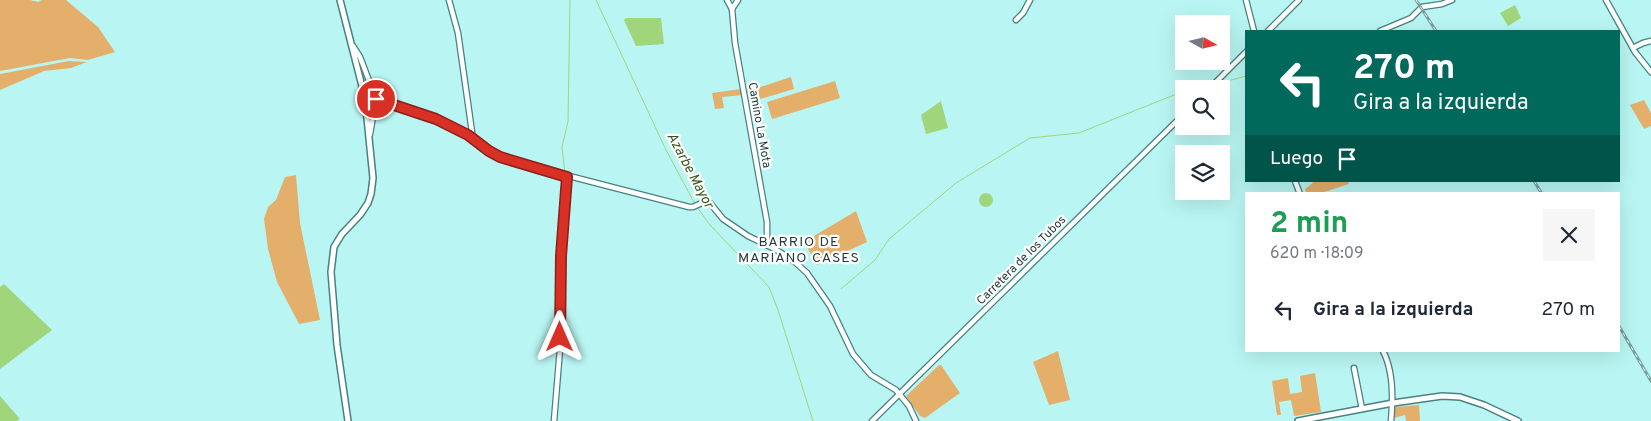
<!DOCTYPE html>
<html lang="es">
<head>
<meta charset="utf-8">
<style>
  :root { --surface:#fff; --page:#f6f6f7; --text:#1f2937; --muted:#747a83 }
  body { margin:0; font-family:Overpass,sans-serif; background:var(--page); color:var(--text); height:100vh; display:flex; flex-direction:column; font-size:19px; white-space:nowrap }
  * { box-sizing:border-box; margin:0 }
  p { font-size:16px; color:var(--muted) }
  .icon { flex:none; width:28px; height:28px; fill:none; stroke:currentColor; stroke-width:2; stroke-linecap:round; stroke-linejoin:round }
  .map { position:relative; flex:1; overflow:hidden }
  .side { position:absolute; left:1245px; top:192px; width:375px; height:160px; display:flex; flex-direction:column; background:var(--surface); border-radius:0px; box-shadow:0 5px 20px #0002 }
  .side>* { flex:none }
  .top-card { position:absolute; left:1245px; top:30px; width:375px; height:152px; border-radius:0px; box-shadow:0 5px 20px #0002; background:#00695c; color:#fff; overflow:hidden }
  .needle { width:32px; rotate:98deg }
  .tools { position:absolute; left:1175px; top:15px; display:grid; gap:10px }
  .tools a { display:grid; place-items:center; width:55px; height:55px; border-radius:0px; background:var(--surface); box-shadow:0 5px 20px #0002; font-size:25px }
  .pin { position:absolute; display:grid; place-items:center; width:42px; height:42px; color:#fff; margin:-21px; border:2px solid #fff; border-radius:50%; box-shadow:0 1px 5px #0007 }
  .me { position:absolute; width:55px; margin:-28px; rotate:0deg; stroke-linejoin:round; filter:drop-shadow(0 0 4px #0008) }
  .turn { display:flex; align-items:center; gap:18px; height:105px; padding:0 25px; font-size:22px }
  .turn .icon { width:65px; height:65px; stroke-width:2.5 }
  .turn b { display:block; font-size:35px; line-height:42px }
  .then { display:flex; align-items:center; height:48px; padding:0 25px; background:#0003; gap:10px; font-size:19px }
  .round { display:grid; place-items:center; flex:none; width:52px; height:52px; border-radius:0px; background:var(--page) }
  .headline { display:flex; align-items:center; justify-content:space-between; height:85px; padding:0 25px }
  h1 { font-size:30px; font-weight:700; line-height:38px; color:#1e9e55 }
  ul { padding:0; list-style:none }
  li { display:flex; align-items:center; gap:15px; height:65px; padding:0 25px }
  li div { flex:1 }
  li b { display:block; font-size:19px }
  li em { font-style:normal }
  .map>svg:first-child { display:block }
</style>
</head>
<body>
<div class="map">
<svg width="1651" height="421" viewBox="0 0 1651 421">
  <rect width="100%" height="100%" fill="#b9f6f3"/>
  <g fill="#e3af6a">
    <path d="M0,0h30l8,2 4,-2h24l32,27 17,25 -27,8 -18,-2 -70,13z"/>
    <path d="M69,61l18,1 -16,6 -27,3 -44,19v-16z"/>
    <path d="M791,77l3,12 -44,13 -2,-11z"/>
    <path d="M835,81l5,17 -68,21 -5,-17z"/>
    <path d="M741,89l1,6 -20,2 2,11 -9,1 -3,-16z"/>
    <path d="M1644,100l7,13v13l-7,3 -14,-24z"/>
    <path d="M296,175l4,48 20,97 -21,4 -22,-42 -9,-33 -4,-30 4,-12 8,-7 9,-23z"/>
    <path d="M1315,181h33l1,3 -31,10h-11l-2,-5z"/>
    <path d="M856,211l11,31 -50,23 -13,-23z"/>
    <path d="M1058,351l12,49 -21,5 -16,-43z"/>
    <path d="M939,365h2l19,28 -35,25 -5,-2 -14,-20z"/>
    <path d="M1315,373l6,39 -27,4 -3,-16 -12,2 2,13h-4l-5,-34 16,-3 2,16 12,-2 -2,-16z"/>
    <path d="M1419,405l1,16h-14l-1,-6 -11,3v-11z"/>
  </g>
  <g fill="#a1d57c">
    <path d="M1515,5l6,13 -13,8 -8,-13z"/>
    <path d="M626,18h35l3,26 -28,2 -12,-26z"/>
    <path d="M941,101l7,27 -22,6 -5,-19z"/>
    <circle cx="986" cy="200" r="7"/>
    <path d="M4,284l48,46 -52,39v-82z"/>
    <path d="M0,396l20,23 -3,2h-17z"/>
  </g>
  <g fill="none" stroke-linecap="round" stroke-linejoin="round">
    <g stroke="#a1d57c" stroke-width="1">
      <path d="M596,0l70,150 29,54"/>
      <path d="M1440,2l6,-2"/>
      <path d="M1398,21l12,-5 11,-12 15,-1"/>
      <path d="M1228,81l18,-5"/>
      <path d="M1190,89l21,-5"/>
      <path d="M565,173l-3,-26 6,-26 2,-121"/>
      <path d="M697,207l13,18 59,62 9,23 35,111"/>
      <path d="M841,289l34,-29 14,-21 67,-56 74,-45 49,-5 105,-42"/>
    </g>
    <g stroke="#488180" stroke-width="7">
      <g id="minor">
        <path d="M449,0l9,33 15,106"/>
        <path d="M727,0l5,9 3,34 32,179v23"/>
        <path d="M1246,0l8,31"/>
        <path d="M1606,0l29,52 16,20"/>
        <path d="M732,9l6,-9"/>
        <path d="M1016,20l7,-7 7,-13"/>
        <path d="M1268,31l31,-31"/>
        <path d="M1380,31l31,-13 11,-11 20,-3 10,-4"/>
        <path d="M353,46l7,11 16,42 -6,35"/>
        <path d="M1633,48l10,-5 8,-2"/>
        <path d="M1209,89l37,-37"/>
        <path d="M376,99l60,20 32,16 21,16 22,10 178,46h4l11,-5 6,1 13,16 25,17 27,13 20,13 12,11 23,33 23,48 18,21 25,15 13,16 7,15"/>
        <path d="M1295,181l5,13"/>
        <path d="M1383,351c10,19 10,49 8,70"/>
        <path d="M1354,368l8,41"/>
        <path d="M554,421l7,-84v-81l6,-79"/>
        <path d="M872,421l312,-307"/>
      </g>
    </g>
    <g stroke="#488180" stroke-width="8">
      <g id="major">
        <path d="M340,0l25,98 8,80 -2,16 -3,9 -8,12 -18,19 -8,13 -3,25 6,73 11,76"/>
        <path d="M1298,421l95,-18 49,-7 18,1 24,8 34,16"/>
      </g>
    </g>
    <use href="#minor" stroke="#fff" stroke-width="4.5"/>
    <use href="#major" stroke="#fff" stroke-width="5"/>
    <g stroke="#739f9c" stroke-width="3">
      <g id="rail">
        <path d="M1416,0l20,31"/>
        <path d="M1534,181l8,13"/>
        <path d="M1619,326l32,55"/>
      </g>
    </g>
    <use href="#rail" stroke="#fff" stroke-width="1" stroke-dasharray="4" stroke-linecap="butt"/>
  </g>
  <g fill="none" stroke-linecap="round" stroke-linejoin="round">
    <g stroke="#8d1f18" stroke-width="12">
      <path id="route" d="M376,99l60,20 32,16 21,16 11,6 67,20 -6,79 -1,81"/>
    </g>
    <use href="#route" stroke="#d93025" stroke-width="9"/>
  </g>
  <g text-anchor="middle" stroke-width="4.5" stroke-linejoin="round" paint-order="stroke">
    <g font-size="12" fill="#243d3c" stroke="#fff">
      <text transform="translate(760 125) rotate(80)" y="4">Camino La Mota</text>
      <text transform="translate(1021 260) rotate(-45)" y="4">Carretera de los Tubos</text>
    </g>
    <g font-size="14" font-style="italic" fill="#36571a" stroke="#fff">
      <text transform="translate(691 170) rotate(62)" y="5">Azarbe Mayor</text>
    </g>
    <g font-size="14" letter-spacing="1" fill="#243d3c" stroke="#fff">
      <text x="799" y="246">BARRIO DE<tspan x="799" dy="16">MARIANO CASES</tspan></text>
    </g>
  </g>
</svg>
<div class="tools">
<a><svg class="needle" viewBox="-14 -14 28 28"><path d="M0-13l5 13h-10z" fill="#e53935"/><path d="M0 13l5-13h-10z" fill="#747a83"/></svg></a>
<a><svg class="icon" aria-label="search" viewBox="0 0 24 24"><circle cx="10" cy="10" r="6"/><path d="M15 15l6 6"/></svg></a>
<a><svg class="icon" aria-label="layers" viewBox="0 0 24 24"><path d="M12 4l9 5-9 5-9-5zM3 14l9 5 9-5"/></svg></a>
</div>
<div class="pin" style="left:376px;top:99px;background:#d93025"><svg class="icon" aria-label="arrive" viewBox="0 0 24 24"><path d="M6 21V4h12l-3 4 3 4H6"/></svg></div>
<svg class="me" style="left:560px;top:337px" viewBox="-20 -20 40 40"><path d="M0-17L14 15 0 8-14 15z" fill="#d93025" stroke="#fff" stroke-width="4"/></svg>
<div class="top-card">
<div class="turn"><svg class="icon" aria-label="left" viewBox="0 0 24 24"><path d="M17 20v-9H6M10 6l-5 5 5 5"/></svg><div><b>270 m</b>Gira a la izquierda</div></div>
<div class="then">Luego<svg class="icon" aria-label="arrive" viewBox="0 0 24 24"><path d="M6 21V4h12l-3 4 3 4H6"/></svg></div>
</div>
<section class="side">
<div class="headline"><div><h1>2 min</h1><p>620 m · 18:09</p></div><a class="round"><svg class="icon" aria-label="close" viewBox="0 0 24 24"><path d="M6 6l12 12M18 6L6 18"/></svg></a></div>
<ul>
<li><svg class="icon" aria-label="left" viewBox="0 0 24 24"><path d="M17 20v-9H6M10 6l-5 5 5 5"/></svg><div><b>Gira a la izquierda</b></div><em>270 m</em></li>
</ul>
</section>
</div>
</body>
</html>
